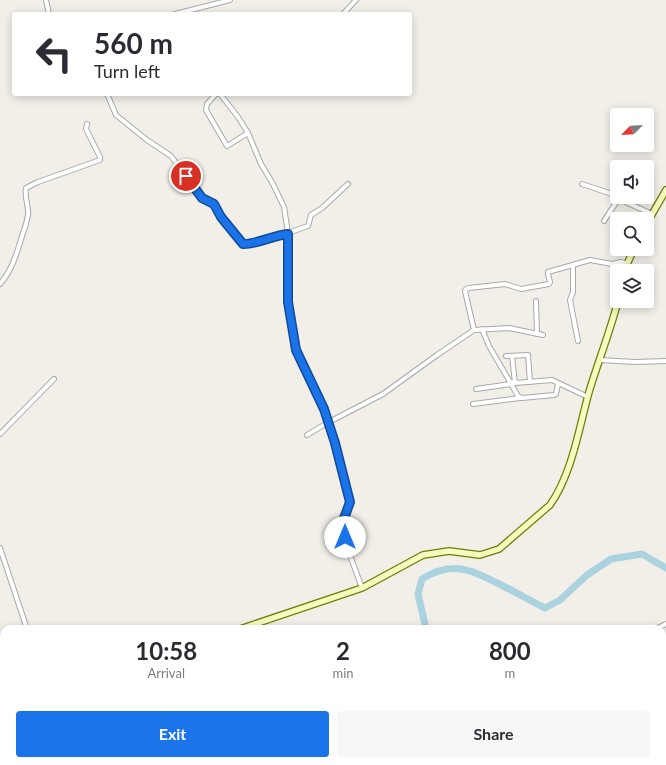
<!DOCTYPE html>
<html lang="en">
<head>
<meta charset="utf-8">
<style>
  :root { --surface:#fff; --page:#f7f7f7; --text:#2b2b33; --muted:#7c7c81; --accent:#1a73e8 }
  body { margin:0; font-family:Lato,sans-serif; background:var(--page); color:var(--text); height:100vh; display:flex; flex-direction:column; font-size:15px; white-space:nowrap }
  * { box-sizing:border-box; margin:0 }
  p { font-size:13px; color:var(--muted) }
  .icon { flex:none; width:22px; height:22px; fill:none; stroke:currentColor; stroke-width:2; stroke-linecap:round; stroke-linejoin:round }
  .map { position:relative; flex:1; overflow:hidden }
  .sheet { position:absolute; left:0px; top:625px; width:666px; height:140px; display:flex; flex-direction:column; background:var(--surface); border-radius:12px 12px 0 0; box-shadow:0 2px 10px #0003 }
  .sheet>* { flex:none }
  .hud { position:absolute; left:12px; top:12px; width:400px; height:84px; border-radius:4px; box-shadow:0 2px 10px #0003; background:#fff; color:var(--text); overflow:hidden }
  .needle { width:26px; rotate:246deg }
  .controls { position:absolute; left:610px; top:108px; display:grid; gap:8px }
  .controls a { display:grid; place-items:center; width:44px; height:44px; border-radius:4px; background:var(--surface); box-shadow:0 2px 10px #0003; font-size:20px }
  .pin { position:absolute; display:grid; place-items:center; width:34px; height:34px; color:#fff; margin:-17px; border:2px solid #fff; border-radius:50%; box-shadow:0 1px 4px #0007 }
  .me { position:absolute; width:44px; margin:-22px; rotate:0deg; stroke-linejoin:round; filter:drop-shadow(0 0 3px #0008) }
  .turn { display:flex; align-items:center; gap:14px; height:84px; padding:0 16px; font-size:18px }
  .turn .icon { width:52px; height:52px; stroke-width:2.5 }
  .turn b { display:block; font-size:28px; line-height:34px }
  .eta { display:flex; justify-content:space-evenly; align-items:center; height:68px; text-align:center }
  .eta b { font-size:24px; font-weight:700; line-height:28px }
  .action { display:flex; gap:8px; margin-top:auto; padding:8px 16px }
  .action a { flex:1; height:46px; border-radius:4px; background:var(--accent); color:#fff; font-size:16px; font-weight:700; line-height:46px; text-align:center }
  .action a+a { background:var(--page); color:var(--text) }
  .map>svg:first-child { display:block }
</style>
</head>
<body>
<div class="map">
<svg width="666" height="765" viewBox="0 0 666 765">
  <rect width="100%" height="100%" fill="#f2efe9"/>
  <g fill="none" stroke-linecap="round" stroke-linejoin="round">
    <g stroke="#aad3df" stroke-width="7">
      <path d="M426,629l-8,-35 4,-15c32,-20 51,-8 81,7 14,7 28,15 42,22l15,-8 27,-25 24,-16 31,-5 24,14"/>
      <path d="M0,754h4"/>
      <path d="M29,761l7,4"/>
      <path d="M357,761l1,4"/>
    </g>
    <g stroke="#a9a9a9" stroke-width="6">
      <g id="street">
        <path d="M46,0l3,14"/>
        <path d="M175,14l55,-14"/>
        <path d="M343,14l13,-14"/>
        <path d="M107,94l9,21 31,25 24,16 31,42 12,7 7,12 22,27h7l24,-8 14,-2"/>
        <path d="M216,94l-9,10 -1,6 21,36 21,-13 13,31 12,20 11,23 4,26v69l8,48 28,59 11,34 15,59 -7,22 5,26 14,38"/>
        <path d="M220,94l18,23 10,16"/>
        <path d="M582,184l30,10 5,2"/>
        <path d="M604,221l13,-20 2,-2 33,15"/>
        <path d="M288,233l20,-7 3,-11 11,-7 26,-24"/>
        <path d="M573,265v27l-3,8 8,41"/>
        <path d="M0,284c13,-15 17,-32 23,-51 2,-5 4,-12 5,-18 1,-8 -4,-19 -2,-27l12,-6 62,-22v-3l-14,-28 1,-5"/>
        <path d="M536,301l1,33"/>
        <path d="M482,329l7,17 21,36 5,1 37,-3 36,17"/>
        <path d="M474,330l-9,-39 1,-2 3,-1 36,-4 16,5 28,-5 1,-2 -2,-8v-2l42,-12 22,4 9,-2 6,2"/>
        <path d="M506,356l22,-1 2,27"/>
        <path d="M512,356l3,27"/>
        <path d="M600,360l35,2 31,-1"/>
        <path d="M510,382l8,14 4,2 32,-3 2,-1 2,-11"/>
        <path d="M476,389l35,-5"/>
        <path d="M473,404l47,-6"/>
        <path d="M0,434l54,-55"/>
        <path d="M307,435l22,-13 54,-28 54,-39 37,-25 35,-2 34,7"/>
        <path d="M0,548l27,81"/>
        <path d="M656,629l10,-5"/>
        <path d="M0,670l4,-1"/>
        <path d="M460,765l6,-4"/>
      </g>
    </g>
    <g stroke="#707d05" stroke-width="8">
      <g id="secondary">
        <path d="M647,223l19,-33"/>
        <path d="M625,271l2,-7 7,-15"/>
        <path d="M240,629l122,-41 61,-33 26,-4 31,4 19,-6 51,-44c22,-31 29,-77 39,-113 9,-30 21,-60 29,-91"/>
        <path d="M0,695l4,-1"/>
      </g>
    </g>
    <use href="#street" stroke="#fff" stroke-width="4"/>
    <use href="#secondary" stroke="#f7fabf" stroke-width="5.5"/>
  </g>
  <g fill="none" stroke-linecap="round" stroke-linejoin="round">
    <g stroke="#114b97" stroke-width="10">
      <path id="route" d="M186,176l16,22 12,6 7,13 22,27c12,1 31,-9 45,-10v68l8,48 28,59 11,34 15,59 -8,22 3,13"/>
    </g>
    <use href="#route" stroke="#1a73e8" stroke-width="7"/>
  </g>
</svg>
<div class="controls">
<a><svg class="needle" viewBox="-14 -14 28 28"><path d="M0-13l5 13h-10z" fill="#e53935"/><path d="M0 13l5-13h-10z" fill="#7c7c81"/></svg></a>
<a><svg class="icon" aria-label="sound" viewBox="0 0 24 24"><path d="M4 9h4l5-4v14l-5-4H4zM17 9q2 3 0 6"/></svg></a>
<a><svg class="icon" aria-label="search" viewBox="0 0 24 24"><circle cx="10" cy="10" r="6"/><path d="M15 15l6 6"/></svg></a>
<a><svg class="icon" aria-label="layers" viewBox="0 0 24 24"><path d="M12 4l9 5-9 5-9-5zM3 14l9 5 9-5"/></svg></a>
</div>
<div class="pin" style="left:186px;top:176px;background:#d93025"><svg class="icon" aria-label="arrive" viewBox="0 0 24 24"><path d="M6 21V4h12l-3 4 3 4H6"/></svg></div>
<svg class="me" style="left:345px;top:537px" viewBox="-20 -20 40 40"><circle r="19" fill="#fff"/><path d="M0-13L10 11 0 6-10 11z" fill="#1a73e8"/></svg>
<div class="hud">
<div class="turn"><svg class="icon" aria-label="left" viewBox="0 0 24 24"><path d="M17 20v-9H6M10 6l-5 5 5 5"/></svg><div><b>560 m</b>Turn left</div></div>
</div>
<section class="sheet">
<div class="eta">
<div><b>10:58</b><p>Arrival</p></div>
<div><b>2</b><p>min</p></div>
<div><b>800</b><p>m</p></div>
</div>
<div class="action"><a>Exit</a><a>Share</a></div>
</section>
</div>
</body>
</html>
